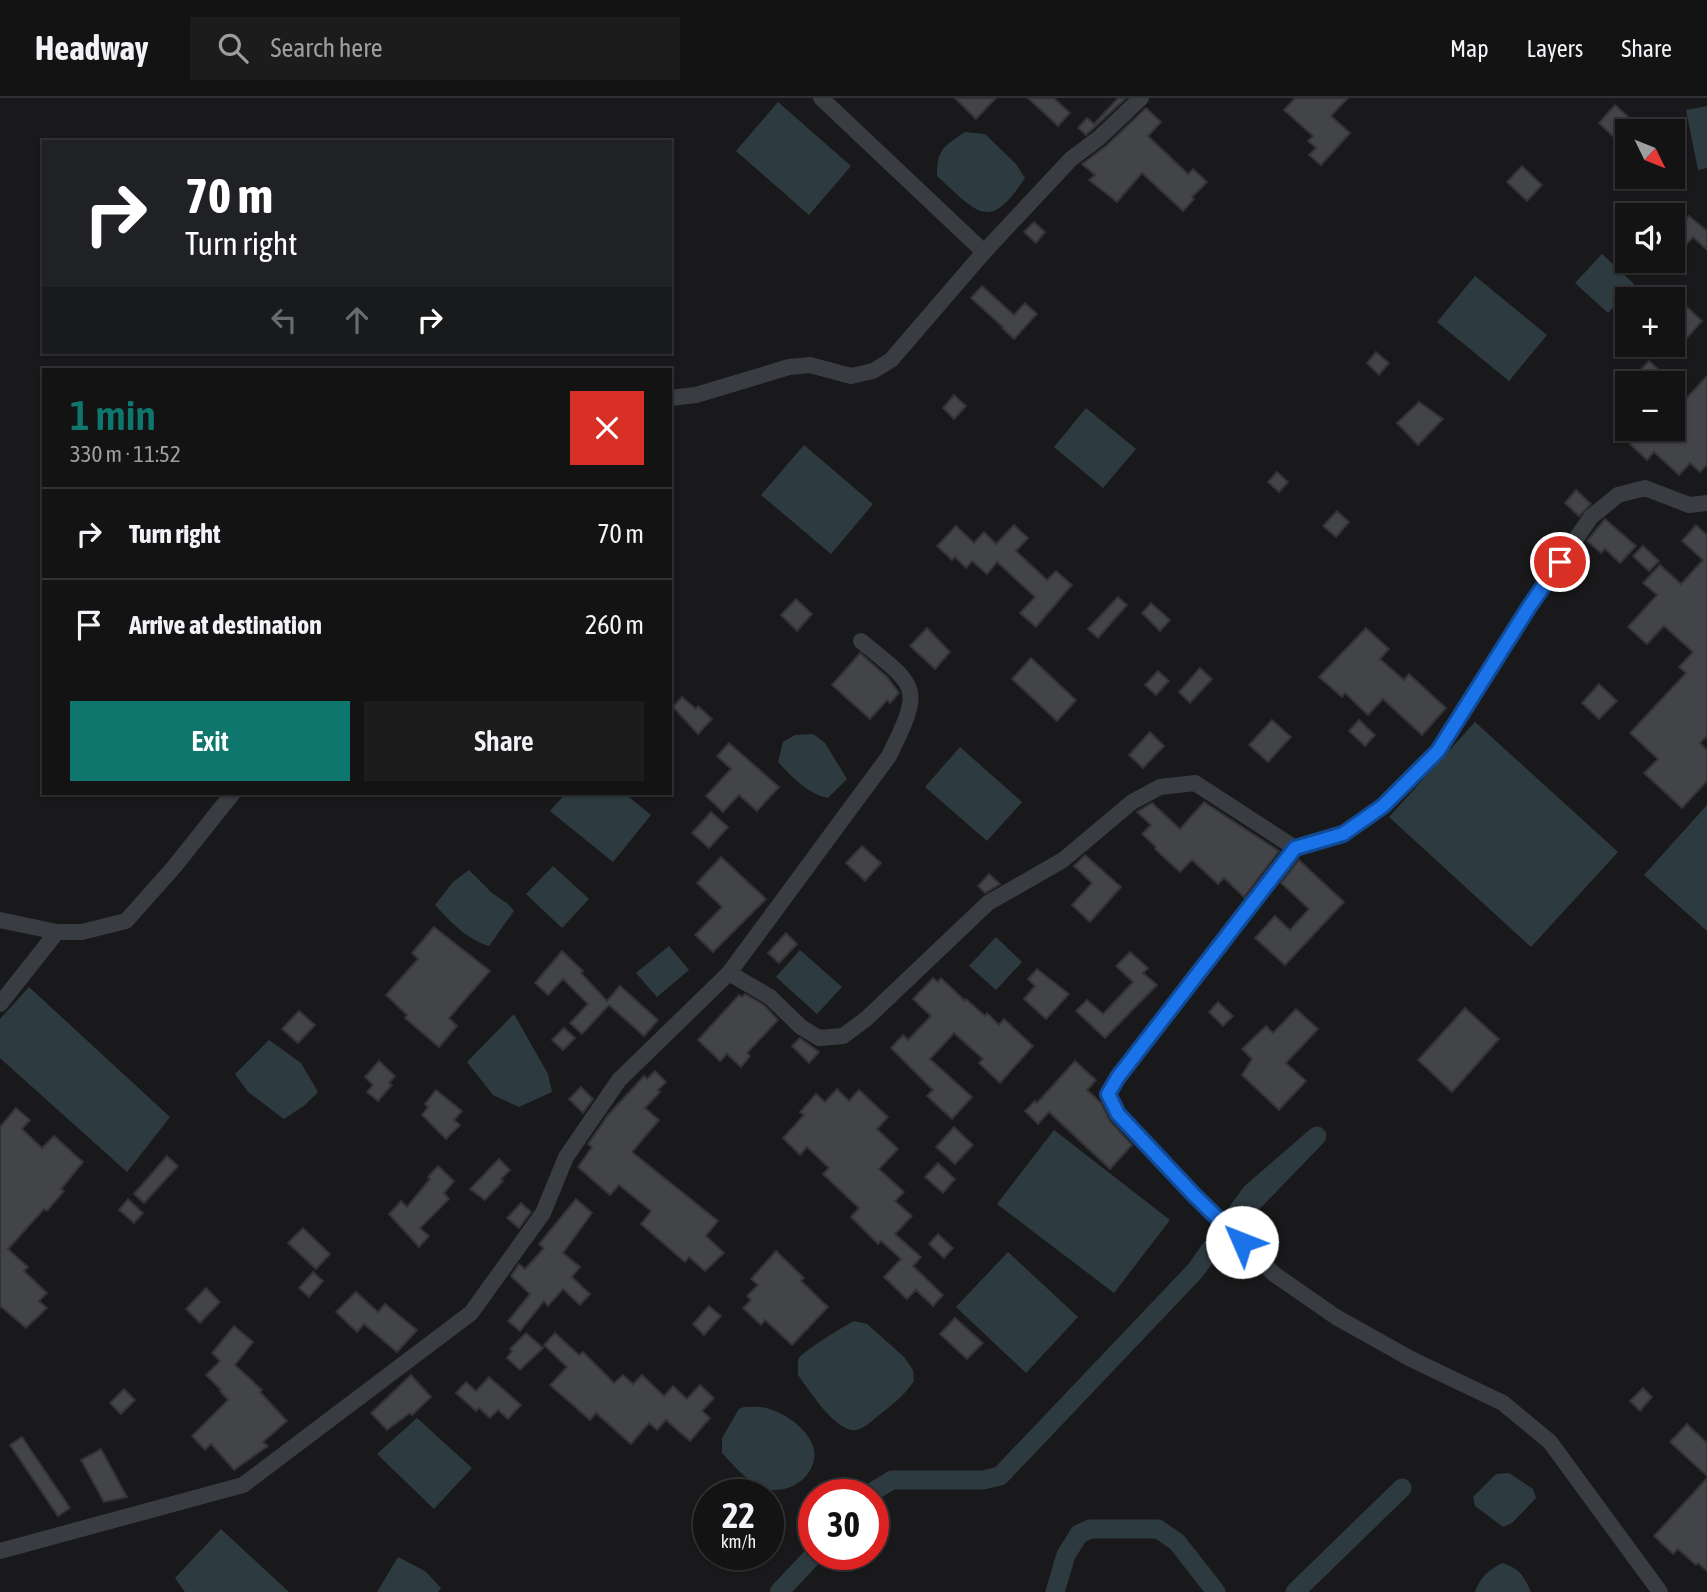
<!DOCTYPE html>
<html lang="en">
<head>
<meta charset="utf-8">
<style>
  :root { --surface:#131314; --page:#1c1c1d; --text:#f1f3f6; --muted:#9d9ea0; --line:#323234; --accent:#0f766e }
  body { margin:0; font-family:"Asap Condensed",sans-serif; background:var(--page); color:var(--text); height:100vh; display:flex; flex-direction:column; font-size:26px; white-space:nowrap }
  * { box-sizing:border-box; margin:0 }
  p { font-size:23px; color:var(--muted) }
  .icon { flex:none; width:38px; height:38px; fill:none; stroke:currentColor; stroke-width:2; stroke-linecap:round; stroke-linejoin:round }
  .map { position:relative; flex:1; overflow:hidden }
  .drawer { position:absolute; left:42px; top:270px; width:630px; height:427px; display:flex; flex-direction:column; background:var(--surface); border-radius:0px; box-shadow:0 2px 5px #0004,0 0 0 2px var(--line) }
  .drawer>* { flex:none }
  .guide { position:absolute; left:42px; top:42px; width:630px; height:214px; border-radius:0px; box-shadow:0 2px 5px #0004,0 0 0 2px var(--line); background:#202124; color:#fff; overflow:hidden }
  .needle { width:46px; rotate:133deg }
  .buttons { position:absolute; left:1615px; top:21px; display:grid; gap:14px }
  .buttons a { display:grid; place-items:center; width:70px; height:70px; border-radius:0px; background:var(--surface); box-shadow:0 2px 5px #0004,0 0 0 2px var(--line); font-size:35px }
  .speed { position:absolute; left:693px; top:1381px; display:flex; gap:14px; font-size:35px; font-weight:700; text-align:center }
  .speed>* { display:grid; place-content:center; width:91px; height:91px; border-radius:50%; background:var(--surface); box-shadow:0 2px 5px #0004,0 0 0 2px var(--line); line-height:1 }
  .speed small { font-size:18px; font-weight:400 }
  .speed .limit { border:10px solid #d22; background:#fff; color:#111 }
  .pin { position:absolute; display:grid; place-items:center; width:60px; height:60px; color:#fff; margin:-30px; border:4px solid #fff; border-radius:50%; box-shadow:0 2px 7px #0007 }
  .me { position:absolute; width:77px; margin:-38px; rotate:314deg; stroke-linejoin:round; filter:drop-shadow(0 0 5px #0008) }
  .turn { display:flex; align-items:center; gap:24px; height:147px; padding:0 28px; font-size:32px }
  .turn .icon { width:91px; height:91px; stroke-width:2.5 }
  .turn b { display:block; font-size:49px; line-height:60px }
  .lanes { display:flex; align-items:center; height:66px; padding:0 28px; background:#0003; justify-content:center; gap:35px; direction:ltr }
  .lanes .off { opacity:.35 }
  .round { display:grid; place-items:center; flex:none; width:74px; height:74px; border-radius:0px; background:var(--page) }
  .summary { display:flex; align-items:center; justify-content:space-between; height:119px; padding:0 28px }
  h1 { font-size:42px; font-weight:600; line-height:52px; color:var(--accent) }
  .action { display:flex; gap:14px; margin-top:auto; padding:14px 28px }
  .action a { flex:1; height:80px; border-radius:0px; background:var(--accent); color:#fff; font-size:28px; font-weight:600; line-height:80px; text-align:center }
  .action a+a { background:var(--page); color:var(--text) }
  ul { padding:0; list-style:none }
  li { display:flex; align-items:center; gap:21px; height:91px; padding:0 28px; border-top:2px solid var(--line) }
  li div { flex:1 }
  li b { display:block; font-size:26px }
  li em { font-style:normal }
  header { display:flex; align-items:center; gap:42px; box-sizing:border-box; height:98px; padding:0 35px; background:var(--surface); border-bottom:2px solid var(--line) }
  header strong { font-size:33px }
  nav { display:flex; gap:38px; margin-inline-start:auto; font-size:24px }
  .search { width:490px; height:63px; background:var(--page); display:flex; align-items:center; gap:18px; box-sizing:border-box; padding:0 24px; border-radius:0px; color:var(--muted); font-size:26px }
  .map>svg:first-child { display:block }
</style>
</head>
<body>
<header>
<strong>Headway</strong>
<div class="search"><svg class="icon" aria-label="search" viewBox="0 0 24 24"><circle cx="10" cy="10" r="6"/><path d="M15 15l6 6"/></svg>Search here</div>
<nav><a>Map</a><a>Layers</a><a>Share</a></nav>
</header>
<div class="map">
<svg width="1707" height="1494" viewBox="0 0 1707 1494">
  <rect width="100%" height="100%" fill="#19191b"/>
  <g fill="#2d3b41">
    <path d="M778,4l73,64 -42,49 -73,-64z"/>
    <path d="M1707,8v62l-9,2 -12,-60z"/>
    <path d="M965,34l20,2 31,30 9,14c-36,55 -47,35 -88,-2 0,-27 6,-29 28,-44z"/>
    <path d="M1602,156l32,30 -26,29 -33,-30z"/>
    <path d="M1475,178l72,59 -38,46 -72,-59z"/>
    <path d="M1086,310l50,41 -33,39 -49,-41z"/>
    <path d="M804,347l69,59 -42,50 -70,-59z"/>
    <path d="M1475,624l143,130 -87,95 -142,-130z"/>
    <path d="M813,636l12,9 22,36 -19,19c-20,-4 -36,-21 -50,-36l5,-20 12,-7z"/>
    <path d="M960,649l62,55 -35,39 -62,-54z"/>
    <path d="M566,695h58l27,22 -38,47 -63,-51z"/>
    <path d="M1707,707v126l-63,-56z"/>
    <path d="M553,768l36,33 -27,29 -36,-34z"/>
    <path d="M469,772l23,23 16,11 6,7 -25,35c-23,-7 -38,-24 -54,-41l18,-23z"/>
    <path d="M996,839l26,25 -26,28 -27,-24z"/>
    <path d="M669,848l20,24 -32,27 -21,-24z"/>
    <path d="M800,852l42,37 -25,27 -41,-37z"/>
    <path d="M29,889l141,130 -43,55 -127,-114v-39z"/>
    <path d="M514,916l34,60 4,18 -33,15 -26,-12 -26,-33z"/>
    <path d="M269,942l32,23 17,29 -13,13 -21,14 -36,-27 -13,-18z"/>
    <path d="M1054,1032l116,90 -56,73 -117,-89z"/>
    <path d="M1008,1154l70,65 -52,56 -70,-66z"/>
    <path d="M854,1223l13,3 37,33 9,13 1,11c-10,15 -21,23 -35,34 -7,6 -14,13 -23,15 -20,3 -47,-40 -58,-55 0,-4 -1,-13 1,-17 6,-8 45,-32 55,-37z"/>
    <path d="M744,1309c7,0 15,-1 22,1 20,5 53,27 48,52 -5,24 -34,37 -55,26 -15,-8 -26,-21 -37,-33v-15l17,-29z"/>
    <path d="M417,1320l55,50 -38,41 -57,-55z"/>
    <path d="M1509,1375l24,16 3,9 -24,25 -9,4 -28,-21 -2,-9 23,-23z"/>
    <path d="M221,1431l68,63h-104l-10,-14z"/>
    <path d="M398,1459l27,14 16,17 -3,4h-61z"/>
    <path d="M1502,1465c17,5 22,13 29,29h-56c5,-15 14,-22 27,-29z"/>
  </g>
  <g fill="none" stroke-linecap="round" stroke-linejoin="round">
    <g stroke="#2d3b41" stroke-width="19">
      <path d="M869,1396l23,-14h91l17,-4 195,-205 56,-78 66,-57 -93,96"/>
      <path d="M779,1494l36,-38"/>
      <path d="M1055,1494l11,-37 13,-21 11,-5h68l19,13 39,50"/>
      <path d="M1295,1494l107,-104"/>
    </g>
  </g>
  <g fill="#434448" stroke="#333337" stroke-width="2">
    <path d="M955,0h41l-20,21z"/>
    <path d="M1028,0h26l16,15 -12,13z"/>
    <path d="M1118,0h8l-40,37 -8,-7 9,-10 7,6z"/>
    <path d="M1295,0h53l-17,18 19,17 -29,32 -12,-10 7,-7 -8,-7 5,-5 -29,-26z"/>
    <path d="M1615,7l18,16 -17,18 -17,-16z"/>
    <path d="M1146,10l15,14 -13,14 40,38 5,-5 14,13 -15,15 2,2 -11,12 -41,-38 -25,29 -28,-22 6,-5 -13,-11 24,-18z"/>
    <path d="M1522,68l20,19 -15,16 -20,-19z"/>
    <path d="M1689,118l18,15v19l-14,-13 -20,22v-41l8,7z"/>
    <path d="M1034,124l11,10 -9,11 -12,-11z"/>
    <path d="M982,188l32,29 11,-12 12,11 -23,25 -12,-11 1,-1 -32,-29z"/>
    <path d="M1673,196l29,27 -18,20 -11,-11z"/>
    <path d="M1376,254l13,11 -10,12 -12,-12z"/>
    <path d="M1649,263l24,22h-44z"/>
    <path d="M1707,278v89l-7,7 -10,-9 -11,12 -25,-23 -7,8 -17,-16 15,-15h28v-16z"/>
    <path d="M954,297l12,11 -12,13 -11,-11z"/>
    <path d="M1419,304l24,17 -25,26 -21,-22z"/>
    <path d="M1277,374l11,10 -9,10 -11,-10z"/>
    <path d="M1576,392l15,14 -12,12 -14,-13z"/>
    <path d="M1337,413l12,11 -13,15 -13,-11z"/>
    <path d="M1605,421l31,27 -16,17 -15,-14 -4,4 -14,-12z"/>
    <path d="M1014,427l14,13 -12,13 31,29 9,-9 16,14 -36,42 -16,-14 15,-16 -38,-35 -10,12 -15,-13 -6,7 -11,-11 -3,3 -15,-14 19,-20 18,17 10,-11 12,12z"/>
    <path d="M1696,427l11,10v201l-7,7 7,7v31l-25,27 -38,-35 14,-14 -28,-26 56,-60 -7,-6 14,-15 -29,-26 -17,18 -19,-17 29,-32 -14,-12 17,-18 21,19 22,-24 -21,-19z"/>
    <path d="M1643,448l16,15 -10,10 -16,-15z"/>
    <path d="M1118,499l9,8 -29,33 -10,-9z"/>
    <path d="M796,501l16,15 -15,17 -16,-16z"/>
    <path d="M1151,505l19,17 -10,11 -18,-18z"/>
    <path d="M927,530l23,24 -15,17 -25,-23z"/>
    <path d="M1366,530l23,21 -9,10 24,21 5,-6 37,34 -24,27 -39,-36 -15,16 -23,-22 -3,4 -23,-20z"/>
    <path d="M860,555l27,24 12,16 -9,10 -3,-3 -17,19 -38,-34z"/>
    <path d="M1031,560l45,42 -19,21 -45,-42z"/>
    <path d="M1200,570l12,11 -22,24 -11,-11z"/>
    <path d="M1158,573l11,10 -13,14 -11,-10z"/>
    <path d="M1599,586l18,17 -18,18 -17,-16z"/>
    <path d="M682,599l14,12 2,-3 14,13 -14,15 -25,-27z"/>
    <path d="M1272,622l19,17 -23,25 -19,-17z"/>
    <path d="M1359,622l16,15 -10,11 -16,-15z"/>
    <path d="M1150,634l14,14 -21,22 -14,-13z"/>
    <path d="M729,645l50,44 -22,24 -18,-16 -16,17 -17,-16 25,-27 -14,-13z"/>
    <path d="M1204,704l75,49 -35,46 -20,-19 -6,6 -26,-24 -12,12 -25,-23 1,-2 -14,-13 9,-9 -14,-13 15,-9 28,26z"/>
    <path d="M711,714l17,15 -19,21 -17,-15z"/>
    <path d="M862,748l19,17 -16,18 -19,-18z"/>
    <path d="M1085,757l36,32 -31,35 -18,-17 20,-22 -18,-17z"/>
    <path d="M721,759l45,42 -53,53 -18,-17 27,-28 -25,-24z"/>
    <path d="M1299,762l45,42 -59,63 -30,-27 20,-22 15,14 19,-21 -28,-26z"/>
    <path d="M989,776l11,10 -15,9 -7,-7z"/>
    <path d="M434,829l56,44 -41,47 8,8 -18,21 -34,-29 2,-3 -21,-20 32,-36 -6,-6z"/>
    <path d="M786,835l11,11 -18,19 -11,-10z"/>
    <path d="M562,853l21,20 -2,2 26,28 13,-15 38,34 -14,16 -35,-31 -27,29 -12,-11 18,-19 -25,-25 -15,16 -13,-12z"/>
    <path d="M1130,854l18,16 -5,5 14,12 -52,53 -29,-27 11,-11 16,14 30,-32 -17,-16z"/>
    <path d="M1037,871l32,25 -23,25 -22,-20 11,-13 -7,-7z"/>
    <path d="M933,880l5,4 3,-4 24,23 1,-2 19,17 2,-3 12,12 5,-6 29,27 -33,37 -21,-20 4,-4 -29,-26 -24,26 42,38 -20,22 -25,-23 6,-6 -42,-42 12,-13 5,5 23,-24 -18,-17z"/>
    <path d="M745,896l19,11 14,15 -31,33 3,3 -9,11 -14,-13 -7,7 -22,-21 41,-45 3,2z"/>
    <path d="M1218,904l15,14 -10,10 -14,-14z"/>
    <path d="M1465,910l34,31 -47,53 -34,-32z"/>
    <path d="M1296,911l22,20 -32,34 20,18 -27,29 -37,-35 10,-16 -10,-10 24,-23 7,7z"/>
    <path d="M299,913l16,14 -17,18 -16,-14z"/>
    <path d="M564,930l11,10 -12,12 -11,-10z"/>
    <path d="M800,940l19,14 -10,11 -17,-17z"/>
    <path d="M379,963l16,15 -6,7 3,2 -14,16 -11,-9 6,-7 -8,-8z"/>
    <path d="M1075,963l21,19 -9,10 14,13 9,18 22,24 -22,24 -61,-57 -11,12 -13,-13 10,-10 2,2z"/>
    <path d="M655,973l11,11 -8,8 2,2 -15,16 14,12 -27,32 86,69 -12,15 18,17 -19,18 -16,-14 -4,5 -44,-38 10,-13 -32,-26 -9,10 -32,-28 14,-20 -4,-3 20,-29 36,-39 3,3z"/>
    <path d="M581,989l12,12 -10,14 -14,-14z"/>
    <path d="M837,991l12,12 10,-11 29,27 -11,12 21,20 -19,20 25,23 -9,9 17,15 -17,18 26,23 -8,9 30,29 -10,11 -17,-16 -9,9 -23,-22 17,-18 -20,-18 -3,3 -27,-27 8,-9 -36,-34 6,-6 -22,-21 -7,8 -17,-17 21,-23 -4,-3 16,-18 9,8z"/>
    <path d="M436,992l26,21 -8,9 6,5 -14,14 -24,-24 6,-8 -3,-3z"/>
    <path d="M16,1010l14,12 -8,9 20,19 12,-12 29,26 -22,27 3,2 -17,20 -3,-2 -36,40 20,18 -4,4 23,22 -8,8 8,7 -21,20 -26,-22v-179z"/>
    <path d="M954,1029l19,18 -18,19 -19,-17z"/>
    <path d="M167,1058l11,10 -34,37 -10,-9z"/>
    <path d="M499,1061l11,11 -9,9 2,2 -18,19 -15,-11z"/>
    <path d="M938,1065l17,16 -12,14 -18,-16z"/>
    <path d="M438,1068l16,15 -10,12 5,6 -29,29 9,8 -10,11 -30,-33 12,-13 6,6 23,-28 -2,-2z"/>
    <path d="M128,1101l15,14 -9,10 -15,-13z"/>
    <path d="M576,1101l16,14 -29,40 17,14 -8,10 18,17 -10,11 -17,-16 -15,17 -4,-5 -24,30 -12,-10 22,-27 -19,-18 8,-12 6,5 19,-21 -5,-4z"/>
    <path d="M521,1105l10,9 -12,16 -12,-10z"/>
    <path d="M303,1130l27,26 -14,15 -28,-26z"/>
    <path d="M938,1136l15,14 -9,10 -15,-14z"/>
    <path d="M776,1153l28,27 -3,3 27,26 -36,38 -27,-25 -4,5 -18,-17 8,-8 -4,-4 11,-11 -7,-6z"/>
    <path d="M313,1174l10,9 -14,16 -10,-9z"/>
    <path d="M206,1190l14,14 -20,21 -14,-14z"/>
    <path d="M356,1194l22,20 7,-8 32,26 -20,22 -33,-28 -7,8 -21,-20z"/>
    <path d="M709,1208l12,10 -17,19 -11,-11z"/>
    <path d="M955,1220l28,25 -16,16 -27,-25z"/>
    <path d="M234,1228l19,16 -18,23 27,25 -2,2 27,29 -24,21 5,4 -34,24 -23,-26 -6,6 -13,-14 36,-36 -8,-9 1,-1 -15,-15 14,-14 -8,-8z"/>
    <path d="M526,1235l17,15 -23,22 -13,-12 5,-7 -2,-2z"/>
    <path d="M555,1235l24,22 4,-3 31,31 9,-8 10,9 9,-9 22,21 9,-10 14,13 13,-14 14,13 -12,13 8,7 -20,23 -24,-21 -9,10 -8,-7 -18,21 -35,-31 -6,7 -40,-35 17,-18 -23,-22z"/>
    <path d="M411,1277l20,22 -19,18 -2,-2 -23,17 -16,-17z"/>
    <path d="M489,1279l32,28 -13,14 -10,-9 -8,8 -11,-10 -3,3 -20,-18 10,-11 10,9z"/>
    <path d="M1643,1290l9,9 -12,14 -10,-10z"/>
    <path d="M124,1291l11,11 -14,14 -11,-11z"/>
    <path d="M1687,1326l20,19v33l-37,-34z"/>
    <path d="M22,1339l48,71 -12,8 -48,-71z"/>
    <path d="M101,1351l26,48 -23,5 -23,-42z"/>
    <path d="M1707,1380v93l-9,-8 -2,2 -18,-16 -5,5 -19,-18z"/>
  </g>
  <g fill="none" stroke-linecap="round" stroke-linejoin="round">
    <g stroke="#393c41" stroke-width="16">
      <path d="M821,0l163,154"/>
      <path d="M670,300l26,-3 93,-28 21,-2 41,11 22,-5 18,-11 93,-108 87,-93 28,-21 42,-40"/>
      <path d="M1295,750l-177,230 -10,16 10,20 76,81 80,79 62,43 75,42 92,44 47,39 110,150"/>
      <path d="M0,822l57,12h25l44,-11 48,-54 59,-74"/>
      <path d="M729,875l160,-217c34,-69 30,-68 -28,-115"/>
      <path d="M0,906l57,-72"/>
      <path d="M0,1453l243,-66 228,-172 72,-100 23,-56 53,-77 110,-107 41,24 31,30 18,11 24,-2 23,-17 122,-116 75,-43 69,-58 28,-15 35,-4 100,65 48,-14 40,-28 55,-55 91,-144 62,-90 27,-22 27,-7 44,17 18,-2"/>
    </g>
  </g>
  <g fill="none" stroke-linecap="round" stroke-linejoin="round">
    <g stroke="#114b97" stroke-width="18">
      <path id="route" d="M1242,1144l-48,-47 -76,-81 -10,-20 10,-17 177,-229 48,-14 40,-28 55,-55 91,-144 31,-45"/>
    </g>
    <use href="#route" stroke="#1a73e8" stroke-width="12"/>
  </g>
</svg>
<div class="buttons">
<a><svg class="needle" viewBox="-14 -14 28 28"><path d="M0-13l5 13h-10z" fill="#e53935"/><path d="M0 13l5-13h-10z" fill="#9d9ea0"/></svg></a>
<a><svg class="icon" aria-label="sound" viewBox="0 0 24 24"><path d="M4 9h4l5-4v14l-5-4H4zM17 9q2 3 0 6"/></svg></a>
<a>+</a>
<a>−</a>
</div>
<div class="speed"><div>22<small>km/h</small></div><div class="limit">30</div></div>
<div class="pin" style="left:1560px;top:464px;background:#d93025"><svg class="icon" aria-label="arrive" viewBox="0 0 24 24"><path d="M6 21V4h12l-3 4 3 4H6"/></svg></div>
<svg class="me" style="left:1242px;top:1144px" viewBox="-20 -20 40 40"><circle r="19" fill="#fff"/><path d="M0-13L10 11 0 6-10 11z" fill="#1a73e8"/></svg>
<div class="guide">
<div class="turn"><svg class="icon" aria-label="right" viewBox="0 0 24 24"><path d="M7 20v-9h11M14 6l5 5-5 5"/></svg><div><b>70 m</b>Turn right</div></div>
<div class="lanes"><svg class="icon off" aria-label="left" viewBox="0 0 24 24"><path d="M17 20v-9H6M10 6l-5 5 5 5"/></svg><svg class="icon off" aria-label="ahead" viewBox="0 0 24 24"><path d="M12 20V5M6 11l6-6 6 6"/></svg><svg class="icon" aria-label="right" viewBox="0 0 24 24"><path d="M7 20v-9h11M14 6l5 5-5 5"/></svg></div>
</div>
<section class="drawer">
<div class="summary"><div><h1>1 min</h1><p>330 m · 11:52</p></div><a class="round" style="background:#d93025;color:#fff"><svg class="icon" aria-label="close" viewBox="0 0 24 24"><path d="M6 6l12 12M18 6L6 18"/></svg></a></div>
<ul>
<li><svg class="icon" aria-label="right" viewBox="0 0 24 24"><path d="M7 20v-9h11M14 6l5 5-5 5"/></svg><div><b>Turn right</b></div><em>70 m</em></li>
<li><svg class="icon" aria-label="arrive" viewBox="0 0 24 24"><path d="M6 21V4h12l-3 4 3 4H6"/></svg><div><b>Arrive at destination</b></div><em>260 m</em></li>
</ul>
<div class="action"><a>Exit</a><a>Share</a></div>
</section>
</div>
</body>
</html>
